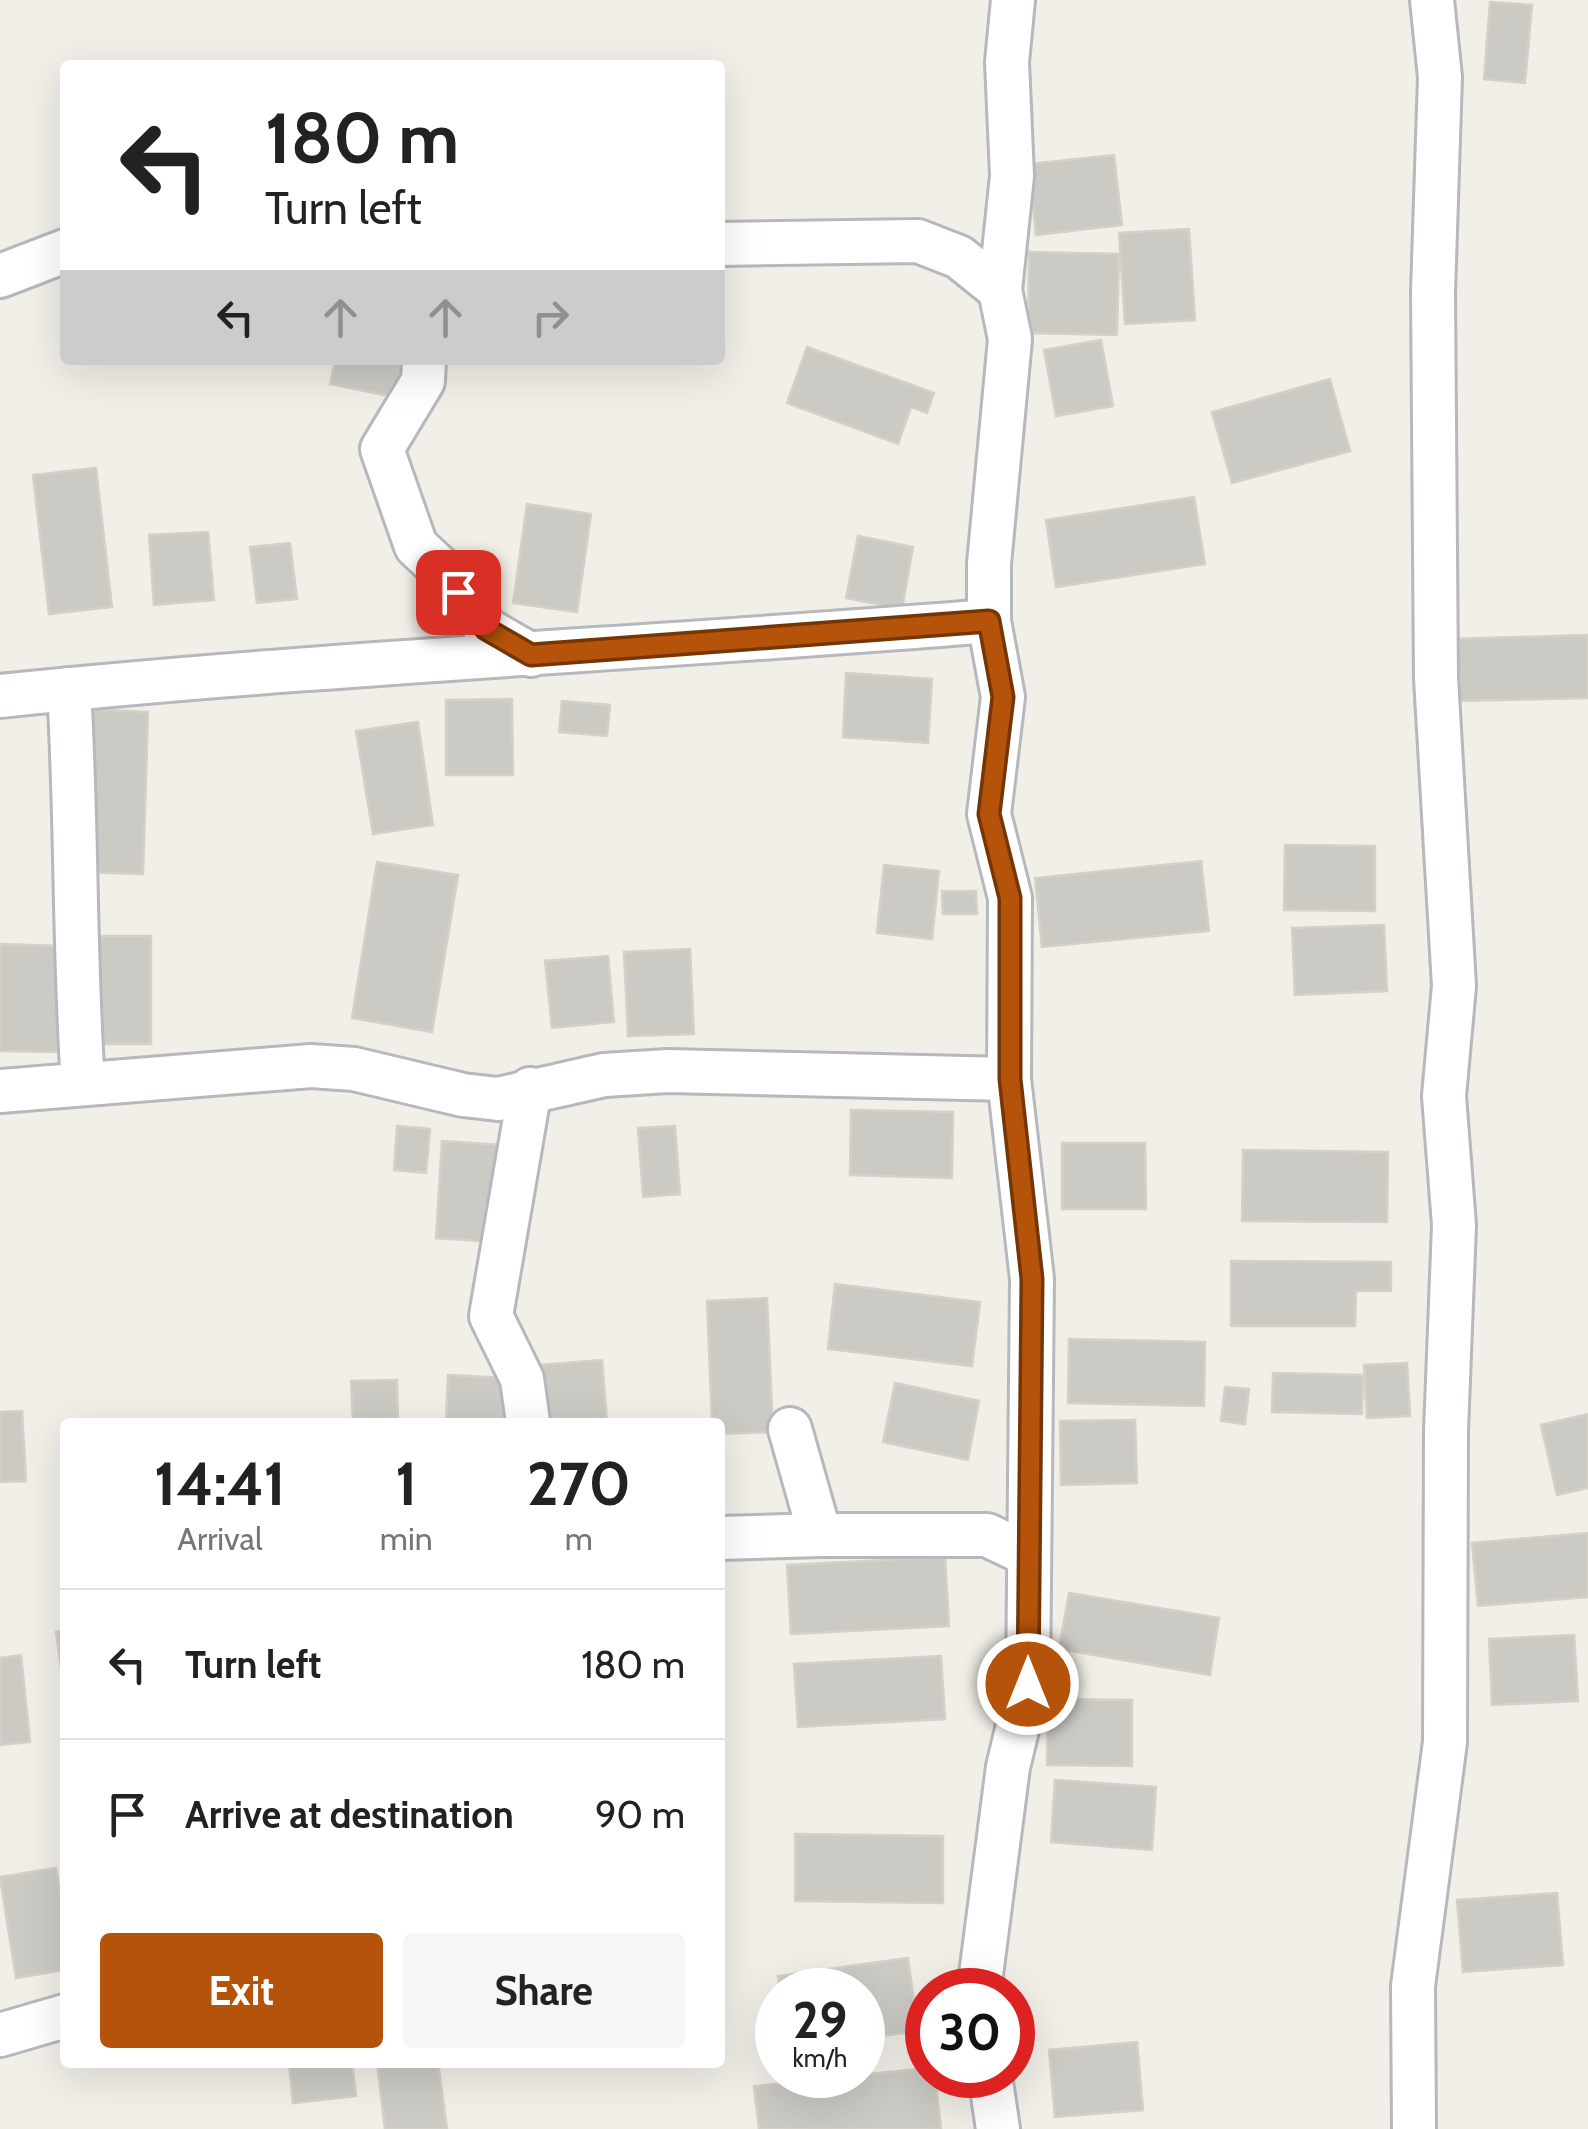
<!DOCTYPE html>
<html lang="en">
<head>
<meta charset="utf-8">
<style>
  :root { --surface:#fff; --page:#f6f6f6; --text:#222; --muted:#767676; --line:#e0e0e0; --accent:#b45309 }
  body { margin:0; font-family:Cabin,sans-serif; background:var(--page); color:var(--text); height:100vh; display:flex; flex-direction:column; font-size:38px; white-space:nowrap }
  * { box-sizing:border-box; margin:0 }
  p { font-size:32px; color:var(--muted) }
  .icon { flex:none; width:55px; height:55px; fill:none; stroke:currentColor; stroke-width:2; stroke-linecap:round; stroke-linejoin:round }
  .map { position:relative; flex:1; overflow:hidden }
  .drawer { position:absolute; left:60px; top:1418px; width:665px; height:650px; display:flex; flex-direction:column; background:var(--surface); border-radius:10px; box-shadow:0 10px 40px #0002 }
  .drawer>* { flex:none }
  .banner { position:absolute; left:60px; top:60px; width:665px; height:305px; border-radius:10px; box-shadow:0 10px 40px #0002; background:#fff; color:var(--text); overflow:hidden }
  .speed { position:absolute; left:755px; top:1968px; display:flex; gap:20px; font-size:50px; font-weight:700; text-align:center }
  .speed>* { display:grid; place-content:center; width:130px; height:130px; border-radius:50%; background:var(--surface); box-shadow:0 10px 40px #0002; line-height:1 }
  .speed small { font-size:25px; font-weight:400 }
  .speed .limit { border:15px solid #d22; background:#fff; color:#111 }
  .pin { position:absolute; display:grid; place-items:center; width:85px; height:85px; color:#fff; margin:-42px; border-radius:20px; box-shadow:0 5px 15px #0006 }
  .me { position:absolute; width:110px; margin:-55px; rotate:0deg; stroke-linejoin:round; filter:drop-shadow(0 0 8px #0008) }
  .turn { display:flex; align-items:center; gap:35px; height:210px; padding:0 40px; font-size:45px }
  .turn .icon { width:130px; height:130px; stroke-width:2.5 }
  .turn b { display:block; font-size:70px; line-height:85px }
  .lanes { display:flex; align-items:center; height:95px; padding:0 40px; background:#0003; justify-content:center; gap:50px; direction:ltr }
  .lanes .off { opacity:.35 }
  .eta { display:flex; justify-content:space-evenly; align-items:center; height:170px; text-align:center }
  .eta b { font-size:60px; font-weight:700; line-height:70px }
  .cta { display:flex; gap:20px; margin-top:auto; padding:20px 40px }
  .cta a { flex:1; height:115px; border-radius:10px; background:var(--accent); color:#fff; font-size:40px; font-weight:700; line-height:115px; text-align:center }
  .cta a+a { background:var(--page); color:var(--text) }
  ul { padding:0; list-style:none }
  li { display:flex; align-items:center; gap:30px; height:150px; padding:0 40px; border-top:2px solid var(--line) }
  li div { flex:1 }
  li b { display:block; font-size:38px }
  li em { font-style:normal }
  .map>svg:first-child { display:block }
</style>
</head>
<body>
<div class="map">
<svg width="1588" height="2129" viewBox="0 0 1588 2129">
  <rect width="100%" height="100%" fill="#f1efe8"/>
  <g fill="#cccac5" stroke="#d6d1c6" stroke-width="2.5">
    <path d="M1490,2l42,3 -7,78 -41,-4z"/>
    <path d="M1114,155l8,70 -86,10 -7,-71z"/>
    <path d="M1189,229l6,91 -70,4 -6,-91z"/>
    <path d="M1029,252l90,2 -2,81 -89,-2z"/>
    <path d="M1101,340l12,66 -57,10 -12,-66z"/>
    <path d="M807,347l127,46 -7,20 -16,-6 -13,37 -111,-41z"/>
    <path d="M335,360h67l-8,37 -64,-13z"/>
    <path d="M1330,379l20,72 -118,32 -20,-71z"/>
    <path d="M96,468l16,139 -63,7 -16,-139z"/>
    <path d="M1194,497l11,67 -149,23 -10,-67z"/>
    <path d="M527,504l64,10 -14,98 -64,-9z"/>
    <path d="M208,532l6,68 -60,5 -5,-70z"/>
    <path d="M858,536l55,11 -11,62 -56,-11z"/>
    <path d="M290,543l7,56 -40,4 -7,-56z"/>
    <path d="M1588,635v63l-133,3 -2,-62z"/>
    <path d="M846,673l86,6 -4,64 -85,-6z"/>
    <path d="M512,699l1,76h-67v-75z"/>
    <path d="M562,701l48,4 -3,31 -48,-4z"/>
    <path d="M82,709l66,3 -5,162 -65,-2z"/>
    <path d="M418,722l15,103 -60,9 -17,-103z"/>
    <path d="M1285,845l90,1v65l-91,-1z"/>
    <path d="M1201,861l8,70 -167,16 -7,-69z"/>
    <path d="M377,862l81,13 -26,157 -80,-14z"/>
    <path d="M884,865l55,6 -7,68 -55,-6z"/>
    <path d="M942,891h34l1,23h-34z"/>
    <path d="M1384,925l3,66 -92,4 -3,-67z"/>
    <path d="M87,936h64v108h-65z"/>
    <path d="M0,944l59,2 -2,106 -57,-1z"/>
    <path d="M690,949l4,85 -66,2 -4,-84z"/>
    <path d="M608,956l6,66 -62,6 -7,-67z"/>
    <path d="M851,1110l102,2 -1,66 -102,-3z"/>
    <path d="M397,1126l33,3 -4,44 -32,-3z"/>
    <path d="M675,1126l5,68 -37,3 -5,-69z"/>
    <path d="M442,1141l59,4 -6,97 -59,-4z"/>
    <path d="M1062,1143h83l1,66h-84z"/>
    <path d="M1243,1150l145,2 -1,70 -145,-1z"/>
    <path d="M1231,1261l160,1v29h-35l-1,35h-124z"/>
    <path d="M835,1284l145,18 -8,64 -144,-17z"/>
    <path d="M767,1298l6,134 -53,2v-12h-8l-5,-121z"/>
    <path d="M1069,1339l136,3 -1,64 -136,-3z"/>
    <path d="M602,1360l5,62h-75l-5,-56z"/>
    <path d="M1407,1363l3,53 -43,2 -3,-53z"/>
    <path d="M1273,1373l90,2 -1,39 -90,-2z"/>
    <path d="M448,1375l61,3 -1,44h-62z"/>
    <path d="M397,1380l1,42h-45l-2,-41z"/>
    <path d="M895,1383l84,18 -11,59 -85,-18z"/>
    <path d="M1225,1387l24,2 -4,35 -24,-3z"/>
    <path d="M22,1411l4,70 -26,1v-70z"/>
    <path d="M1588,1414v74l-31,7 -16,-70z"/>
    <path d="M1135,1420l2,63 -76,2 -1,-64z"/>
    <path d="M1588,1533v64l-110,9 -6,-63z"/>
    <path d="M945,1557l4,69 -158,8 -4,-69z"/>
    <path d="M1069,1593l150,25 -9,57 -151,-26z"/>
    <path d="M65,1630v66l-9,-64z"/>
    <path d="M1574,1635l4,66 -86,4 -3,-66z"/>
    <path d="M21,1655l9,87 -30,3v-87z"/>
    <path d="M941,1656l4,63 -147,8 -4,-63z"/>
    <path d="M1048,1699l84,1v66l-85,-1z"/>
    <path d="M1055,1780l101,7 -4,63 -101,-8z"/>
    <path d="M795,1834l148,2v67l-148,-2z"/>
    <path d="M56,1868l9,57v45l-49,8 -16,-101z"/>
    <path d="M1557,1893l6,72 -100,7 -6,-72z"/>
    <path d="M908,1958l10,73 -56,8v-49h-82l-2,-14z"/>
    <path d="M1137,2042l6,68 -88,7 -6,-67z"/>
    <path d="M289,2062h63l4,34 -63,7z"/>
    <path d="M377,2062h61l9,67h-62z"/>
    <path d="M928,2068v7h7l6,54h-182l-5,-43z"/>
  </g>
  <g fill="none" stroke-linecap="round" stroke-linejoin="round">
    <g stroke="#b5b8bc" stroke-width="48">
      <g id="minor">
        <path d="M720,244l198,-3 41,16 41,33"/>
        <path d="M0,276l65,-25"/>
        <path d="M424,360l-1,21 -41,68 34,97 28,26 42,57 45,26"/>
        <path d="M69,689c8,132 5,263 14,395"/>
        <path d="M0,696c329,-34 659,-48 989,-75"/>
        <path d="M0,1091l311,-25 43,3 109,26 35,4 106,-24 64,-4 341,8"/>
        <path d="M528,1422l-6,-43 -31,-63 39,-227"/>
        <path d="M790,1429l30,106h167l42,20"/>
        <path d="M720,1538l100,-3"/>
        <path d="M979,1990l29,-223 20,-83 4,-405 -23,-200 1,-181 -21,-84 14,-117 -14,-76v-57l21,-225 -10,-49 12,-114 -5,-114 6,-62"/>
        <path d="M0,2035l65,-19"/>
        <path d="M990,2075l8,54"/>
        <path d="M1414,2129l-1,-143 32,-244 1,-311 8,-206 -10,-129 10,-110 -18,-308 -3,-386 7,-215 -8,-77"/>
      </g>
    </g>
    <use href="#minor" stroke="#fff" stroke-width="42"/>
  </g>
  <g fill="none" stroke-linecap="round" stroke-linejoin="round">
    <g stroke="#753606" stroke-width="25">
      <path id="route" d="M458,592l28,37 45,26 458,-34 14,76 -14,117 21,84v181l22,200 -4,405"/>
    </g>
    <use href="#route" stroke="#b45309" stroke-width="18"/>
  </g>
</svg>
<div class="speed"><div>29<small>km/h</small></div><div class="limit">30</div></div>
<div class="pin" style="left:458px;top:592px;background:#d93025"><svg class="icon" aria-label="arrive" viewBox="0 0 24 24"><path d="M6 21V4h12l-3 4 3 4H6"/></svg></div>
<svg class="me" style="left:1028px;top:1684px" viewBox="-20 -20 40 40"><circle r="17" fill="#b45309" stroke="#fff" stroke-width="3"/><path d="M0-11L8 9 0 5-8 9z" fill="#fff"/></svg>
<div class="banner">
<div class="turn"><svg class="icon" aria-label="left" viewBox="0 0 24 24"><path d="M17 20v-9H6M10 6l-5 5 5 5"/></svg><div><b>180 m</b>Turn left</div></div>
<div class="lanes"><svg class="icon" aria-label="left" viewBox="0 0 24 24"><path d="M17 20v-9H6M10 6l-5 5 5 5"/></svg><svg class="icon off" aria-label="ahead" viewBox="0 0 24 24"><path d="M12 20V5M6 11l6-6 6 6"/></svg><svg class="icon off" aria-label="ahead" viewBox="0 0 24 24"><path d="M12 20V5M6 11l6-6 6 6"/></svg><svg class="icon off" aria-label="right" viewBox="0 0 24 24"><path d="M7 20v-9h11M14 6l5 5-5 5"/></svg></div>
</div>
<section class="drawer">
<div class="eta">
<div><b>14:41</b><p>Arrival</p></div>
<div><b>1</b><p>min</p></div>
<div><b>270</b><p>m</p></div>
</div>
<ul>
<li><svg class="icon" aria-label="left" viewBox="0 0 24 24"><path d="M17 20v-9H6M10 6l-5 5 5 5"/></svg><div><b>Turn left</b></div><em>180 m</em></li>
<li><svg class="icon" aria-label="arrive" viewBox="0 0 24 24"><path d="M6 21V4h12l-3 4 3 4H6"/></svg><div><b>Arrive at destination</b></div><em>90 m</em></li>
</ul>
<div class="cta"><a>Exit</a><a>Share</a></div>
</section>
</div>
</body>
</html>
